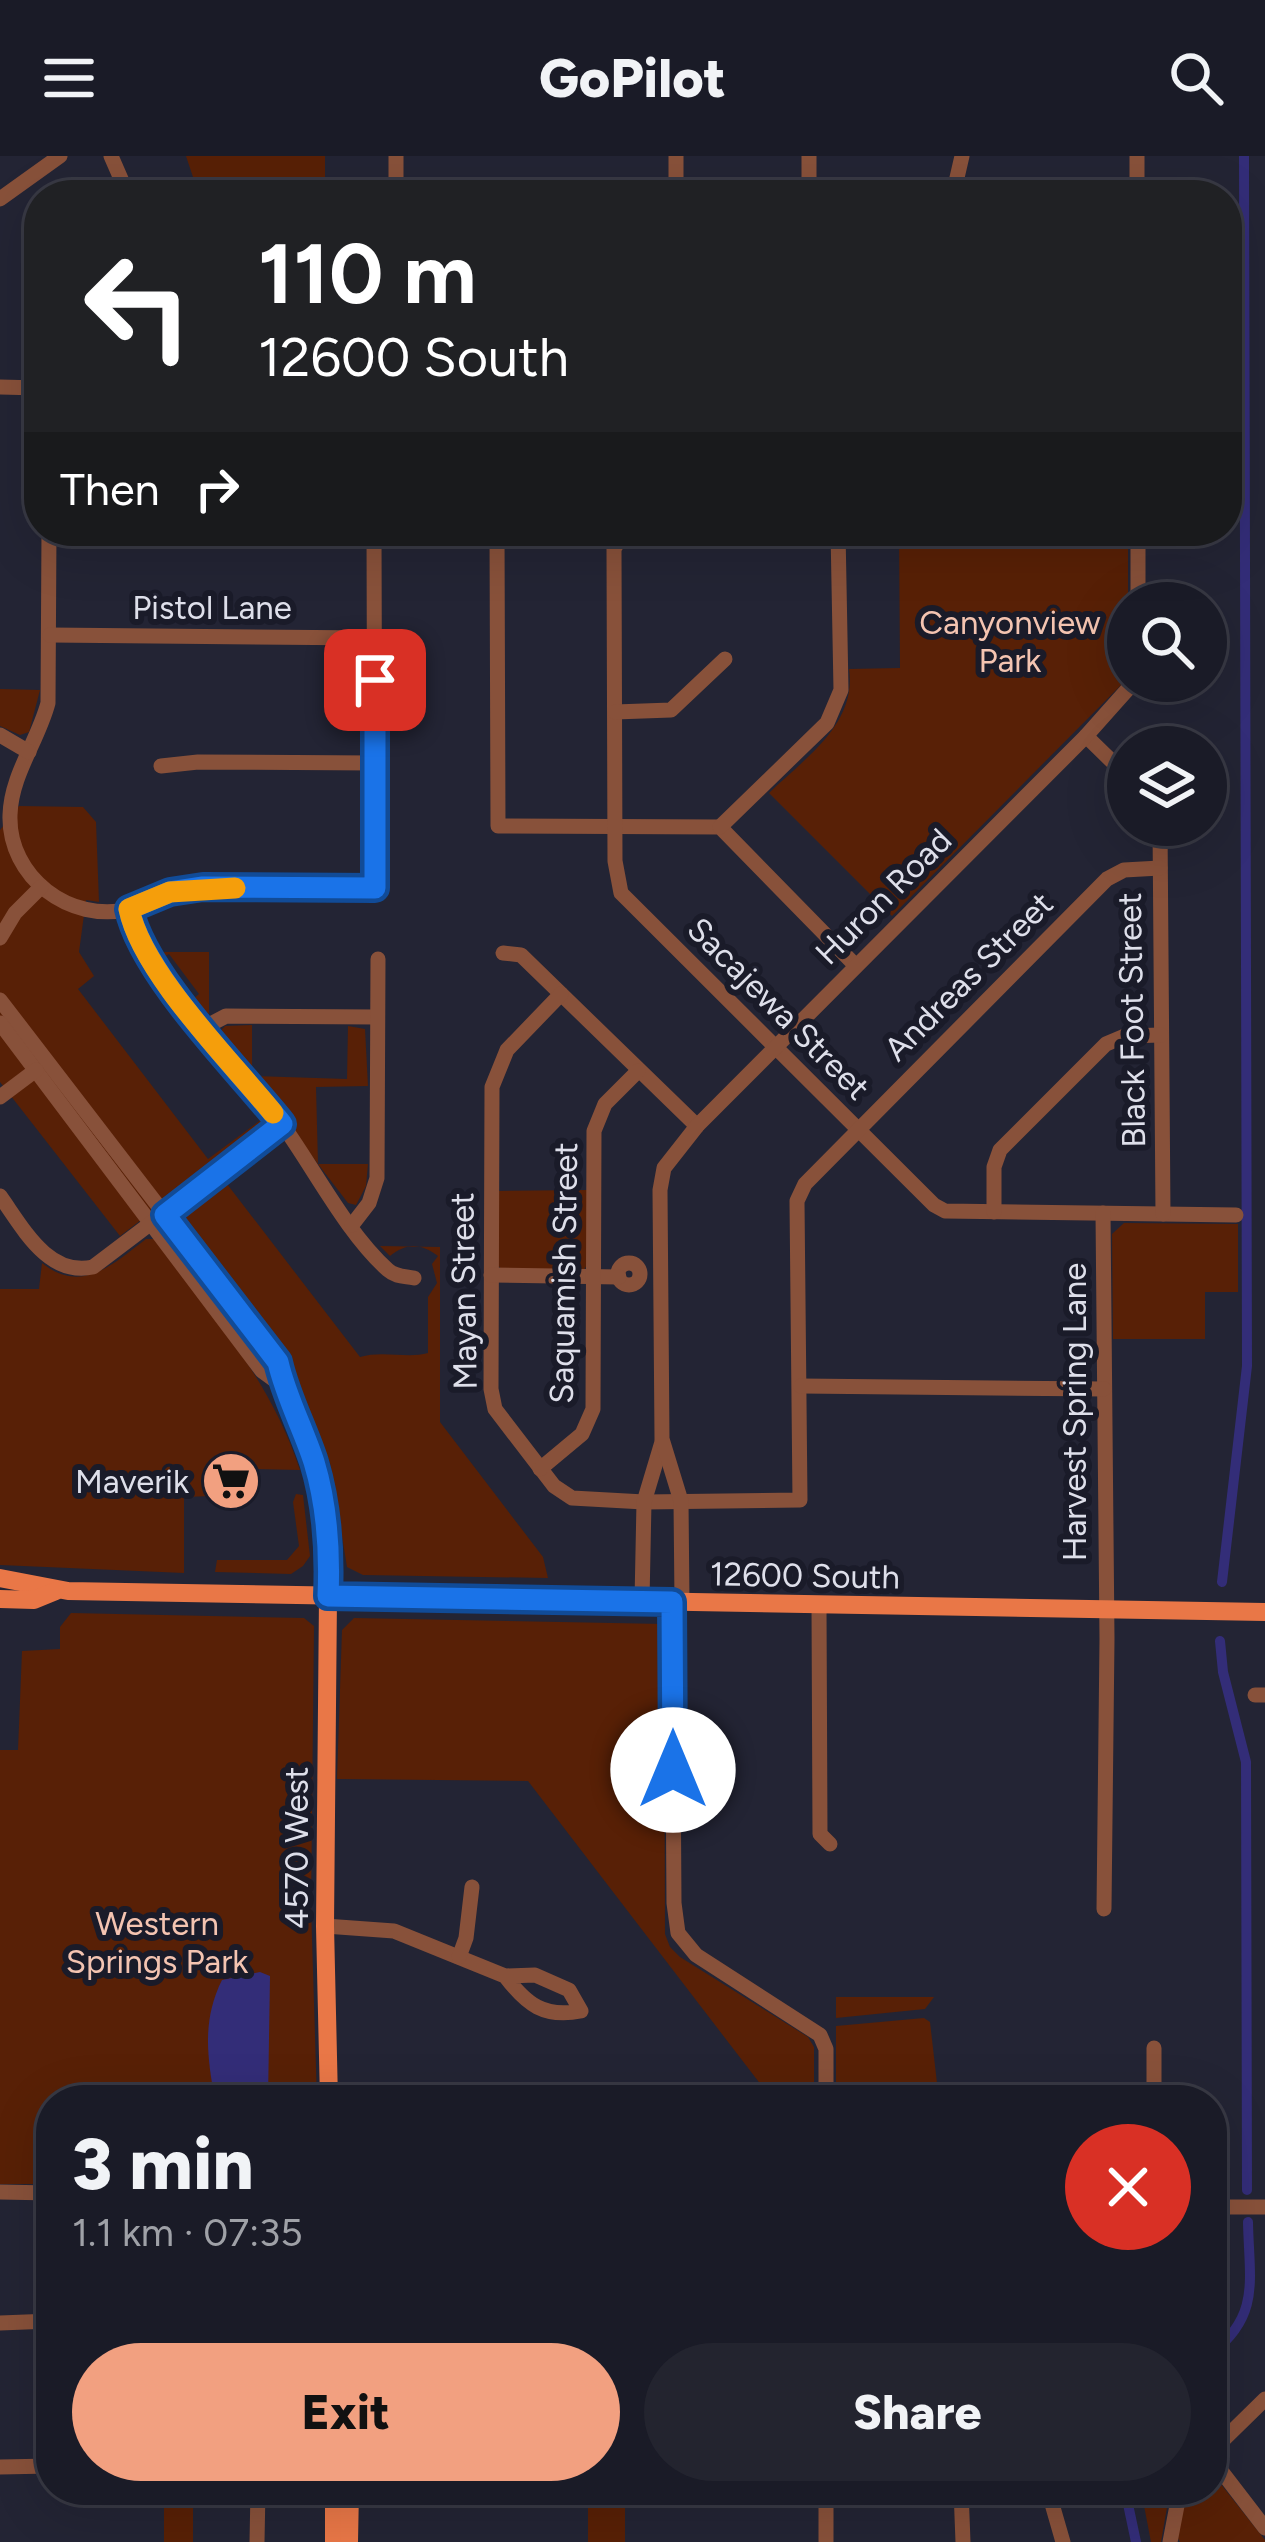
<!DOCTYPE html>
<html lang="en">
<head>
<meta charset="utf-8">
<style>
  :root { --surface:#1a1b27; --page:#23242f; --text:#f1f3f6; --muted:#9fa1a7; --line:#383944; --accent:#f2a080 }
  body { margin:0; font-family:Figtree,sans-serif; background:var(--page); color:var(--text); height:100vh; display:flex; flex-direction:column; font-size:45px; white-space:nowrap }
  * { box-sizing:border-box; margin:0 }
  p { font-size:39px; color:var(--muted) }
  .icon { flex:none; width:66px; height:66px; fill:none; stroke:currentColor; stroke-width:2; stroke-linecap:round; stroke-linejoin:round }
  .map { position:relative; flex:1; overflow:hidden }
  .details { position:absolute; left:36px; top:1929px; width:1191px; height:420px; display:flex; flex-direction:column; background:var(--surface); border-radius:48px; box-shadow:0 12px 48px #0002,0 0 0 3px var(--line) }
  .details>* { flex:none }
  .guide { position:absolute; left:24px; top:24px; width:1218px; height:366px; border-radius:48px; box-shadow:0 12px 48px #0002,0 0 0 3px var(--line); background:#202124; color:#fff; overflow:hidden }
  .controls { position:absolute; left:1107px; top:426px; display:grid; gap:24px }
  .controls a { display:grid; place-items:center; width:120px; height:120px; border-radius:50%; background:var(--surface); box-shadow:0 12px 48px #0002,0 0 0 3px var(--line); font-size:60px }
  .pin { position:absolute; display:grid; place-items:center; width:102px; height:102px; color:#fff; margin:-51px; border-radius:24px; box-shadow:0 6px 18px #0006 }
  .me { position:absolute; width:132px; margin:-66px; rotate:0deg; stroke-linejoin:round; filter:drop-shadow(0 0 9px #0008) }
  .turn { display:flex; align-items:center; gap:42px; height:252px; padding:0 36px; font-size:54px }
  .turn .icon { width:156px; height:156px; stroke-width:2.5 }
  .turn b { display:block; font-size:84px; line-height:102px }
  .then { display:flex; align-items:center; height:114px; padding:0 36px; background:#0003; gap:24px; font-size:45px }
  .round { display:grid; place-items:center; flex:none; width:126px; height:126px; border-radius:63px; background:var(--page) }
  .overview { display:flex; align-items:center; justify-content:space-between; height:204px; padding:0 36px }
  h1 { font-size:72px; font-weight:800; line-height:90px }
  .action { display:flex; gap:24px; margin-top:auto; padding:24px 36px }
  .action a { flex:1; height:138px; border-radius:72px; background:var(--accent); color:#111; font-size:48px; font-weight:800; line-height:138px; text-align:center }
  .action a+a { background:var(--page); color:var(--text) }
  header { display:flex; justify-content:space-between; align-items:center; height:156px; padding:0 36px; background:var(--surface); font-size:54px; font-weight:800 }
  .map>svg:first-child { display:block }
</style>
</head>
<body>
<header><svg class="icon" aria-label="menu" viewBox="0 0 24 24"><path d="M4 6h16M4 12h16M4 18h16"/></svg>GoPilot<svg class="icon" aria-label="search" viewBox="0 0 24 24"><circle cx="10" cy="10" r="6"/><path d="M15 15l6 6"/></svg></header>
<div class="map">
<svg width="1265" height="2386" viewBox="0 0 1265 2386">
  <rect width="100%" height="100%" fill="#232434"/>
  <g fill="#582006">
    <path d="M186,0h139v39h-126z"/>
    <path d="M899,375h229v139l-6,14 -230,232 -123,-123c36,-35 88,-69 80,-124l51,-1z"/>
    <path d="M0,533l40,1 -11,42 -9,3 -20,-9z"/>
    <path d="M19,650l64,1 13,15 3,80 -13,-2 -7,52 15,24 -16,13 130,170 58,-43 -4,12 -142,108 -120,-154v-252z"/>
    <path d="M156,796h53v62l-17,-14 7,-6 -30,-40 -8,5z"/>
    <path d="M252,869v51l95,3 1,-53 17,3 3,57 -52,1 2,77h50l-2,22 -10,19 -8,-2 -128,-166 -1,-4 6,-7z"/>
    <path d="M274,984h8l-55,44 133,173c23,-7 47,2 68,-4v-56l9,-14 -5,-19 6,-8c-17,-13 -32,-13 -48,0l-10,-10 60,1v175l103,135 5,21 -185,-3 -16,-8 -17,-104 -30,-76 -15,-26 -104,-143 10,-14z"/>
    <path d="M588,1034v73l-4,7 -83,-1 -5,-6v-72z"/>
    <path d="M1124,1067l114,1v68h-33v47h-92l-1,-105z"/>
    <path d="M146,1083h8c56,73 117,141 146,231l-87,-2 -1,28 -28,1v76l-184,-8v-276h39l3,-26c40,32 71,1 104,-24z"/>
    <path d="M296,1338l7,1 7,61 -7,10 -12,8 -76,-2 2,-12h70l12,-14 -6,-44z"/>
    <path d="M71,1457l233,5 10,8 -3,281 6,193h-266v84h-51v-434h18l4,-99 38,-2v-22z"/>
    <path d="M354,1462l310,6 1,310 5,13 10,10 128,80 6,10v51l6,2h-63l14,-2 -243,-317 -191,-2 5,-149z"/>
    <path d="M836,1841h98l-9,12 -89,9z"/>
    <path d="M924,1862l6,4 8,70 -15,8h-87v-74z"/>
    <path d="M1212,2317l53,67v2h-85l-3,-5 8,-47h27z"/>
    <rect x="164" y="2334" width="29" height="52"/>
    <rect x="588" y="2334" width="37" height="52"/>
    <path d="M1141,2334h29l-9,52h-10z"/>
  </g>
  <path fill="#332d78" d="M260,1816l10,4 -2,124h-53c-8,-43 -13,-80 7,-120z"/>
  <g fill="none" stroke-linecap="round" stroke-linejoin="round">
    <g stroke="#332d78" stroke-width="10">
      <path d="M1222,1426l25,-216 -3,-1210"/>
      <path d="M1220,1485l3,31 23,90 1,428"/>
      <path d="M1212,2197c49,-38 37,-74 36,-131"/>
      <path d="M1125,2334l11,52"/>
    </g>
    <g stroke="#88513a" stroke-width="15">
      <path d="M111,0l17,39"/>
      <path d="M396,0v39"/>
      <path d="M809,0v39"/>
      <path d="M1137,0v39"/>
      <path d="M676,39v-39"/>
      <path d="M953,39l9,-39"/>
      <path d="M0,43l60,-43"/>
      <path d="M0,231l39,1"/>
      <path d="M49,375l-1,172c-10,38 -37,72 -38,112 -2,62 60,109 120,94 24,-6 43,-19 70,-21 58,-4 117,0 175,0l-1,-357"/>
      <path d="M497,375l1,295 222,1 136,139"/>
      <path d="M838,377l-201,-1 -16,5 -7,12 1,312 6,32 313,312 11,6 291,4"/>
      <path d="M1138,447v-72"/>
      <path d="M50,479l324,3"/>
      <path d="M615,556l56,-2 54,-51"/>
      <path d="M0,579l29,17"/>
      <path d="M1086,580l42,41"/>
      <path d="M161,610l37,-4 177,1"/>
      <path d="M1160,669l3,389"/>
      <path d="M720,671l107,-104 14,-33 -3,-159"/>
      <path d="M129,753c15,72 112,157 155,218 32,45 63,106 104,143 8,7 16,6 26,8"/>
      <path d="M0,782l15,-25 26,-26"/>
      <path d="M503,797l18,2 176,171"/>
      <path d="M561,838l-54,56 -15,37 -1,302 4,20 59,77 18,12 72,4 156,-2 -3,-299 8,-17 302,-305 17,-9 36,-2"/>
      <path d="M0,844l278,362c8,35 25,66 36,100 13,43 16,89 14,134"/>
      <path d="M0,867l262,348 22,16"/>
      <path d="M203,872l23,-12 151,1"/>
      <path d="M0,941l36,-27"/>
      <path d="M0,1040c23,32 48,81 93,71l189,-143"/>
      <path d="M994,1056v-45l6,-17 106,-106 19,-8 36,-1"/>
      <path d="M1103,1057l4,426 -3,270"/>
      <path d="M352,1069l17,-22 8,-25 1,-219"/>
      <circle cx="629" cy="1118" r="11"/>
      <path d="M491,1119l128,2"/>
      <path d="M801,1230l303,3"/>
      <path d="M540,1313l42,-35 11,-25 1,-278 11,-27 33,-33"/>
      <path d="M642,1445l2,-99 18,-60"/>
      <path d="M672,1446l2,301 4,30 18,22 124,80 6,14v51"/>
      <path d="M682,1446l-1,-101 -19,-62 -2,-249 4,-22 33,-42 389,-390 49,-55"/>
      <path d="M819,1450l1,228 10,10"/>
      <path d="M1255,1539h10"/>
      <path d="M325,1770l69,5 111,45 30,-1 34,15 12,21c-37,7 -54,-6 -76,-35"/>
      <path d="M459,1801l7,-19 6,-51"/>
      <path d="M1154,1944v-52"/>
      <path d="M0,2036l51,1"/>
      <path d="M1212,2051h53"/>
      <path d="M0,2167l51,-2"/>
      <path d="M1212,2295l53,-52"/>
      <path d="M1212,2303l53,69"/>
      <path d="M0,2311l51,-1"/>
      <path d="M826,2334v52"/>
      <path d="M961,2334l2,52"/>
      <path d="M1048,2334l15,52"/>
      <path d="M257,2386l1,-52"/>
      <path d="M1170,2386l10,-52"/>
    </g>
    <g stroke="#e97747" stroke-width="18">
      <path d="M0,1422l68,13 1197,21"/>
      <path d="M328,1440l-3,330 4,174"/>
      <path d="M0,1443l34,1 22,-9"/>
      <path d="M334,2334v52"/>
      <path d="M349,2386l1,-52"/>
    </g>
  </g>
  <g fill="none" stroke-linecap="round" stroke-linejoin="round">
    <g stroke="#114b97" stroke-width="30">
      <path id="route" d="M375,524v208l-172,-1 -33,5 -41,17c14,66 110,161 153,215l-117,91 113,147c8,35 25,66 36,100 13,43 16,89 14,134l344,6 1,168"/>
    </g>
    <use href="#route" stroke="#1a73e8" stroke-width="21"/>
    <path stroke="#f59e0b" stroke-width="21" d="M235,732l-65,4 -41,17c13,64 102,152 144,204"/>
  </g>
  <defs>
    <g id="supermarket-disc" transform="scale(3)"><circle r="9.5" fill="#f2a080" stroke="#1a1b29"/><path d="M-6-5.5h2.5l.6 2H6L4.5 2H-2.5L-4.4-4H-6ZM-1.5 3.2a1.3 1.3 0 1 0 .1 0ZM3 3.2a1.3 1.3 0 1 0 .1 0Z" fill="#111"/></g>
  </defs>
  <g fill-rule="evenodd">
    <use href="#supermarket-disc" x="231" y="1325"/>
  </g>
  <g text-anchor="middle" stroke-width="12" stroke-linejoin="round" paint-order="stroke">
    <g font-size="33" fill="#dedfea" stroke="#1a1b29">
      <text x="212" y="463">Pistol Lane</text>
      <text transform="translate(883 740) rotate(-45)" y="12">Huron Road</text>
      <text transform="translate(968 820) rotate(-45)" y="12">Andreas Street</text>
      <text transform="translate(779 852) rotate(45)" y="12">Sacajewa Street</text>
      <text transform="translate(1131 864) rotate(-91)" y="12">Black Foot Street</text>
      <text transform="translate(563 1117) rotate(-89)" y="12">Saquamish Street</text>
      <text transform="translate(463 1135) rotate(-91)" y="12">Mayan Street</text>
      <text transform="translate(1074 1256) rotate(-90)" y="12">Harvest Spring Lane</text>
      <text transform="translate(805 1419) rotate(1)" y="12">12600 South</text>
      <text transform="translate(296 1692) rotate(-90)" y="12">4570 West</text>
    </g>
    <g font-size="33" fill="#f4c4b1" stroke="#1a1b29">
      <text x="1010" y="478">Canyonview<tspan x="1010" dy="38">Park</tspan></text>
      <text x="157" y="1779">Western<tspan x="157" dy="38">Springs Park</tspan></text>
    </g>
    <g font-size="33" fill="#dedfea" stroke="#1a1b29" text-anchor="end">
      <text x="189" y="1337">Maverik</text>
    </g>
  </g>
</svg>
<div class="controls">
<a><svg class="icon" aria-label="search" viewBox="0 0 24 24"><circle cx="10" cy="10" r="6"/><path d="M15 15l6 6"/></svg></a>
<a><svg class="icon" aria-label="layers" viewBox="0 0 24 24"><path d="M12 4l9 5-9 5-9-5zM3 14l9 5 9-5"/></svg></a>
</div>
<div class="pin" style="left:375px;top:524px;background:#d93025"><svg class="icon" aria-label="arrive" viewBox="0 0 24 24"><path d="M6 21V4h12l-3 4 3 4H6"/></svg></div>
<svg class="me" style="left:673px;top:1614px" viewBox="-20 -20 40 40"><circle r="19" fill="#fff"/><path d="M0-13L10 11 0 6-10 11z" fill="#1a73e8"/></svg>
<div class="guide">
<div class="turn"><svg class="icon" aria-label="left" viewBox="0 0 24 24"><path d="M17 20v-9H6M10 6l-5 5 5 5"/></svg><div><b>110 m</b>12600 South</div></div>
<div class="then">Then<svg class="icon" aria-label="right" viewBox="0 0 24 24"><path d="M7 20v-9h11M14 6l5 5-5 5"/></svg></div>
</div>
<section class="details">
<div class="overview"><div><h1>3 min</h1><p>1.1 km · 07:35</p></div><a class="round" style="background:#d93025;color:#fff"><svg class="icon" aria-label="close" viewBox="0 0 24 24"><path d="M6 6l12 12M18 6L6 18"/></svg></a></div>
<div class="action"><a>Exit</a><a>Share</a></div>
</section>
</div>
</body>
</html>
